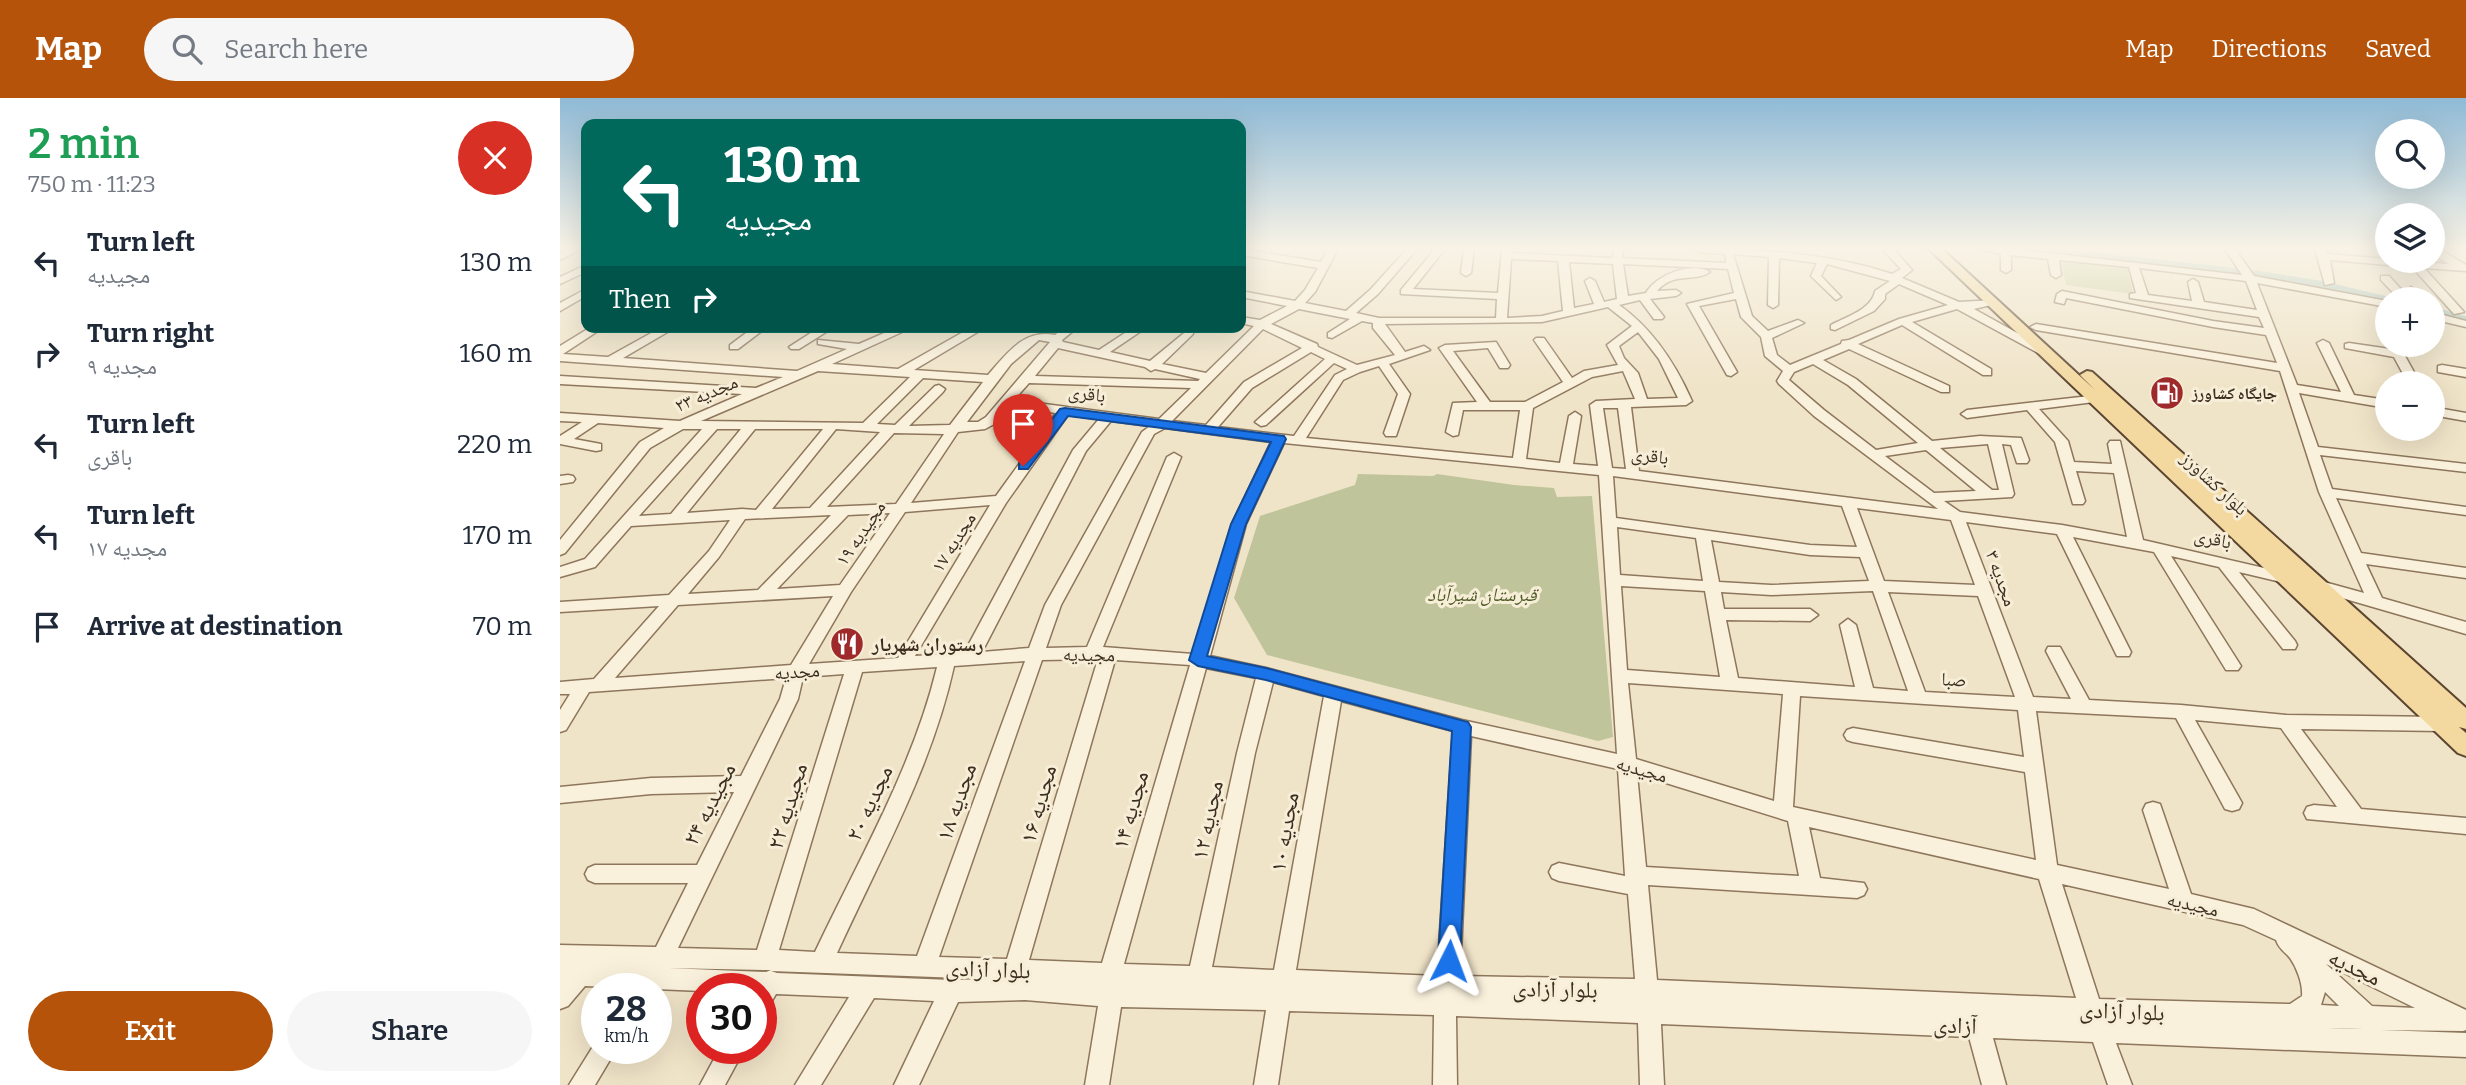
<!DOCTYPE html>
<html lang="en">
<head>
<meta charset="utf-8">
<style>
  :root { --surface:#fff; --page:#f6f6f7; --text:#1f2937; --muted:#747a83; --accent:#b45309 }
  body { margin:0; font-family:Bitter,"Noto Naskh Arabic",serif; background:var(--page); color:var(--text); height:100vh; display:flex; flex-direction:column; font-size:26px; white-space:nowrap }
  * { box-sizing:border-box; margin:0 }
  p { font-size:23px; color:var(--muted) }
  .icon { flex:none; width:38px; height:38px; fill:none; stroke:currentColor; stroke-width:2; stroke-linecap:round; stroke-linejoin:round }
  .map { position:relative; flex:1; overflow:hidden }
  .sheet { display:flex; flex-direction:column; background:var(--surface); width:560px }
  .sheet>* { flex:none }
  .top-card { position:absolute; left:21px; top:21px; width:665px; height:214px; border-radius:14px; box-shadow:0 7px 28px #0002; background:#00695c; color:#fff; overflow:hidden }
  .buttons { position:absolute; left:1815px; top:21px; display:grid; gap:14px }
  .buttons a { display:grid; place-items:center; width:70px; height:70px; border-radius:50%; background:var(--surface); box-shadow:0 7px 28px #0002; font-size:35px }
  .speed { position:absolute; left:21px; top:875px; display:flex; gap:14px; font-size:35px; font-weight:700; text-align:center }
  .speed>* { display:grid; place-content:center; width:91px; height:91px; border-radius:50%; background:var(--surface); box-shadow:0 7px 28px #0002; line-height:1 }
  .speed small { font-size:18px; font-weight:400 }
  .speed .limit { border:10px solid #d22; background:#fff; color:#111 }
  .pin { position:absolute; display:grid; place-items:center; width:60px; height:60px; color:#fff; margin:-72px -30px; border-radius:50% 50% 50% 0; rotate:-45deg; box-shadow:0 0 7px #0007 }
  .pin .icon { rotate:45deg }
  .me { position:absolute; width:77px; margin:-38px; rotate:3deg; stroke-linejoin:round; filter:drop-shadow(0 0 5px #0008) }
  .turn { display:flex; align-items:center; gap:24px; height:147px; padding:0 28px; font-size:32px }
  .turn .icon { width:91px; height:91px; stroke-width:2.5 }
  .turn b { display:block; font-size:49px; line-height:60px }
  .then { display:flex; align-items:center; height:66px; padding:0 28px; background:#0003; gap:14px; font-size:26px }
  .round { display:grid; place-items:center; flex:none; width:74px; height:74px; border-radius:37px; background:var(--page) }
  .summary { display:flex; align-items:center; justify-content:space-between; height:119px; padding:0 28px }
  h1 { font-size:42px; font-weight:600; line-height:52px; color:#1e9e55 }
  .action { display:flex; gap:14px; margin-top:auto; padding:14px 28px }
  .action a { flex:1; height:80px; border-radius:42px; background:var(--accent); color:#fff; font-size:28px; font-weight:600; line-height:80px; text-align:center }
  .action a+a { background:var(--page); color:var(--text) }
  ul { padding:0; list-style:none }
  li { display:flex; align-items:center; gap:21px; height:91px; padding:0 28px }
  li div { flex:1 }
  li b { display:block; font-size:26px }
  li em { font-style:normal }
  header { display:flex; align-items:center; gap:42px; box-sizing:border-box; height:98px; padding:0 35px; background:var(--accent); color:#fff }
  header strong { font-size:33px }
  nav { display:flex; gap:38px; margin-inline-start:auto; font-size:24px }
  .search { width:490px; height:63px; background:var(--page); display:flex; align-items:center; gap:18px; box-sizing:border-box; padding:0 24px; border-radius:38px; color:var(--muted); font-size:26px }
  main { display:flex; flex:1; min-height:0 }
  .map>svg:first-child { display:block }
</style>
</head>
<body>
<header>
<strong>Map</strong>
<div class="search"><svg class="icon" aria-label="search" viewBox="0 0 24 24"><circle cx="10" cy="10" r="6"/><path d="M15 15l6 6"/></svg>Search here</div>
<nav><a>Map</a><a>Directions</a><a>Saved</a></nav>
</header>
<main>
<section class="sheet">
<div class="summary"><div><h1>2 min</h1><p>750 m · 11:23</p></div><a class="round" style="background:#d93025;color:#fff"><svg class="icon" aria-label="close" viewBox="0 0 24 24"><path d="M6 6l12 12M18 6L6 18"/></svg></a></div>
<ul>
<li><svg class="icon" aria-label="left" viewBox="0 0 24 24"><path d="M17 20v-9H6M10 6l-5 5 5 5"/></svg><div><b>Turn left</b><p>مجیدیه</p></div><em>130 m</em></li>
<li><svg class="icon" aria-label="right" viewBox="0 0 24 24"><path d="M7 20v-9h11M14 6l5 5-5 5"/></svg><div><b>Turn right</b><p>مجدیه ۹</p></div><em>160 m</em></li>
<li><svg class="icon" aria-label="left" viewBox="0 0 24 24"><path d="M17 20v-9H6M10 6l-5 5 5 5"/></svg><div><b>Turn left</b><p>باقری</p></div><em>220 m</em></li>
<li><svg class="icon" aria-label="left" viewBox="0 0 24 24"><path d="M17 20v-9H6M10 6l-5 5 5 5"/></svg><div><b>Turn left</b><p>مجدیه ۱۷</p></div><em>170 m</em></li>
<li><svg class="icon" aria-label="arrive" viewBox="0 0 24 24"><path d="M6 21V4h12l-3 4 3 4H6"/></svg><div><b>Arrive at destination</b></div><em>70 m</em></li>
</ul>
<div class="action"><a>Exit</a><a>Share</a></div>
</section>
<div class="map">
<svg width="1906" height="987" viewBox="0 0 1906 987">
  <rect width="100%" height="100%" fill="#f0e4c8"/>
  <path fill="#c9cf9b" d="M1500,161l67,7 6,28 -67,-9z"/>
  <path fill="#bfc49a" d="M798,376l75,2 4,-2 77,11 40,3 3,9 35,-1 21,241 -15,4 -331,-86 -33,-57 26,-82 95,-31z"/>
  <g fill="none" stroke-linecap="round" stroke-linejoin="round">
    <g stroke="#a9c4bc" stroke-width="9">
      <path d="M1461,151l218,24"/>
      <path d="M1696,177l69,11 62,15"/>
      <path d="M1872,213l34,10"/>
    </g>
    <g stroke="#8d765c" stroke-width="3">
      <g id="minor">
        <path d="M8,151h13l-21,11v-7z"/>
        <path d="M681,151l80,13 7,-13h10l-23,43 -10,11 41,8 24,-21 37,-41h10l-39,45 -22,19 23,5h117l1,-19 -96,-5v-4l34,-41h10l-32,40 85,4 4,-44h10v4l100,5 3,-9h8l-1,9 104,5v-9l-26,-2 -5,-3c66,0 134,4 197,25l9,-5 -19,-20h11l19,21 -10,8 57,24 36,-2v4l-21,5 74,41v4h-8l-83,-45 -45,13 79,47v6h-8l-81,-50 -44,19 91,42v6h-8l-92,-43 -26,11 33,19 76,62 48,-5 41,2 8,22 -2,3h-10l-6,-18 -9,-1 12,50 -2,3 -68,4 16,11 102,13 65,12 -13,-64 -38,-2 9,30 -2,3h-10l-18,-62 -28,-32 -60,8 -6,-4 6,-4 131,-15 2,3 -6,4 -55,7 29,32 6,21 38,2 -4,-20 2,-3h10l23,99 147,34 3,4 -8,5 -46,-11 56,69 2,4 -2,4h-12l-64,-82 -48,-11 70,110 -3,4h-12l-72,-118 -81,-15 58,115 -2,4h-12l-2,-4 -58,-118 -91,-12 67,175 38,2 -25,-48 2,-4h12l29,53 92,5 105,10 156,2 6,2 3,5 -3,5 -6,2 -141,-2 60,80 105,9v16l-159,-15 -3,-6 3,-6 7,-2 23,2 -56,-79 -86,-8 47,83 -3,6 -7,2 -7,-2 -49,-91 -140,-7 21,154 112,24 -26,-79 3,-6 7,-2 7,2 31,90 63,15 212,101v20l-3,1 -83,-1 86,3v24l-350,-14 16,42h-24l-15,-43 -100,-4 13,47h-24l-13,-48 -308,-13 3,61h-24l-2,-62 -182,-7 1,69h-24l1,-70 -145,-4 -11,74h-24l12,-75 -145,-3 -12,78h-24l13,-79 -73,-6 -67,2 -39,83h-25l40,-84 -60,-3 -53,87h-26l54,-88 -73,-3 -7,12 -8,3v-20h-59v2l-117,-5 -17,20 -8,3v-64l96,2 32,-64h-93l-7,-3 -3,-6 3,-6 7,-3h102l37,-73 -83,2 -91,9v-16l91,-9 90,-2 39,-77 6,-21 -197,14 -23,38 -6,2v-22l10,-16h-10v-12l34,-3 65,-73 -99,6v-10l109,-7 40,-44 21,-31 -99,6 -36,41 -35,10v-10l25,-8 117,-130h-19l-33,19 -85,105 -5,2v-15l80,-98 24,-14 -66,-5 -24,16 27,5v6l-5,1 -36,-7v-8l22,-14 -22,-1v-8l120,8 62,-27 -182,-10v-8l196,12 27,-11 -223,-16v-15l31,-19h13l-41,27 45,3 54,-30h14l-53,31 174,13 50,-22 -29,-5v-4l41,4 39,-17h15l-81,37 66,5 74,-42h14l-72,43 74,5c19,-22 36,-46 67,-40l10,-8h13l-16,13 1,2 36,8 35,-23h13l-37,25 40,9 39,-32 4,1v4l-31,30 44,9 48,-47 -13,-3v-6l19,3 27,-14 -46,-9v-6l54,10 10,-11 13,-22 -77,-13zM1173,156l36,3 -1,48 5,3 5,-3 1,-47 38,5 -6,13 25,24 5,-3 -20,-21 6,-12 63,17 -15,10c-3,18 -27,25 -44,34v4l4,1 39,-19 11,-12v-5l14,-10 49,21 -49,14 -50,21 -7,1 -1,3 -51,21 -13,-10 -5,-17 32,-15 -6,-3 -30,11 -16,-15zM951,161l47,2 5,50 -21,5 -35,2zM1009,164l44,2 4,35 -13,3 -9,-21 -5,-3 -5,3 9,23 -20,4zM1063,166l105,5 6,24 -47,11 40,71 4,1 6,-4 -38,-66 37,-7 5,18 20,20 4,19 18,15 -6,10 2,3 35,32 124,93 -299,-38 -8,-64 55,-2 6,-4c-17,-38 -39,-72 -73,-96l21,-5 14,19h8l2,-2 -14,-18 26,-3 5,-3 -5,-3 -19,1c17,-20 37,-8 53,-19 -18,-11 -54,3 -64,21l-18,3zM1048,209l24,19 -25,19 11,20 -34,6 -12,7 -28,-40h-8l-2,2 29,42 -38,20h-35l-37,-51 35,-3 12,20h8l2,-3 -14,-23 -51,3 -6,3 38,54 -24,1 -7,29 7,4 5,-1 5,-25h57l-7,48 -207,-20 37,-58 17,-8 19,-6 19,28 -14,39 2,3h10l14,-42 -21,-30 41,-14 -6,-4 -19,6 -20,-28 157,-2zM739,211l51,10 -22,14v4l4,1 30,-17 11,2v5l22,27 -38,10 -39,-18 -1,-3 -46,-20zM703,231l39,19 -58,34 -38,43 -34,-4zM1078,234l21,27 19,39 -31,1 -9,-26 -14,-15 -5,-12zM479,242l11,2 -64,75 -8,5h-11l44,-58zM498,250l87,19 6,4 4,-2 45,10 -2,2 -163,-5zM751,254l14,7 -70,63 6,4 5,-1 68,-62 13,6 -12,6 -41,61 -76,-9 34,-39zM1253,266l35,21 70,58 -42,7 -52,-40 -35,-30 5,-8zM258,273l92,6 -47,46 -162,-2zM1063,273l12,28 -39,2 -6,4 8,61 -25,-2 8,-48 -6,-4 -6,4 -9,47 -34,-4 7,-51 59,-31zM363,280l60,4 -33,43 -41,1 34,-34 2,-3 -6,-4 -4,1 -40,39 -18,-1zM469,285l162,5 -32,31 -145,-19zM449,309l47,6 -60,83 -85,7 47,-71 27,-3 11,-6zM1043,310h15l8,61 -14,-1zM508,317l31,4 -26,31 -109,203 -49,3 91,-153zM551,323l39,5 -8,6 -97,173 -16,43 -47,4 104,-201zM605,330l106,14 -39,82 -39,130 -90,-7 78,-190 -7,-4 -7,4 -80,190 -41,1 15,-43 93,-171zM157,331h24l-70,85 -32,2zM195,331h68l-67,81 -14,-1 -55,4zM276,331l44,3 -70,76 -38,1zM334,335l50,1 -48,70 -69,3zM724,345l315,32 18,279 -155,-34 -196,-52 -56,-12 36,-132zM1428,346l11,46h-7l-52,-42zM1366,352l50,41 -42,2 -49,-37zM1053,378l229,30 15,41 -47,-2 -194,-27zM430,407l-92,153 -89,6 42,-72 54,-80zM1297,410l94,12 24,65 -91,-4zM330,415l-50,72 -63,4 71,-74zM271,417l-73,75 -70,4 31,-37 26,-38zM1057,429l79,11 7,43 -83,-6zM1151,442l99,15 50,2 9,24 -98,4 -52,-3zM1061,488l84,5 15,86 -93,-7zM1313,493l35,100 -35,-3 -17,-63 -8,-6 -8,6 15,62 -117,-9 -12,-58 84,1 8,-6 -8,-6h-86l-3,-17 50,3zM1328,494l90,4 37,101 -90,-5zM273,498l-42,69 -176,13 63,-73zM538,561l-91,300 -68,-2 103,-297zM555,562l75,5 -88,298 -73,-3zM465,563l-108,295 -80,-3c43,-94 95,-186 117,-287zM377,569c-24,100 -78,192 -122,285l-36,-2 83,-278zM646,570l50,10 -19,75 -47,213 -66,-2zM284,576l-87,276 -79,-2 120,-249 5,-22zM713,584l51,14 -50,274 -62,-3 43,-214zM1068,585l155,11 -9,107 -138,-42zM1240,598l218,14 6,47 -171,-29 -6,2 -3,5 3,5 6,2 172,30 11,88 -243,-53zM781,603l112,30 -16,245 -141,-6zM911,638l147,33 7,107 -66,-13 -7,3 -3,6 3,6 7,3 69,13 7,85 -175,-3zM1077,676l151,47 11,55 -153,-9zM1249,729l230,52 37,119 -419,-18 -9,-95 209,13 7,-3 3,-6 -3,-6 -44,-5zM1502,786l181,41 33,15c3,9 9,12 14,18 7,10 13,26 12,38l-12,8 -191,-5zM1766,866l89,44 -43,-2zM108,870l97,2h6l-5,2zM211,873l218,8 -38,1 -174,-7zM1765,894l14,14 -18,-1zM1734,929l68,2h1z"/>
        <path d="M904,151h10l-3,24 -5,3 -5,-3z"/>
        <path d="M1420,151h33l229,26 -17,-26h10l19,27 133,25v6l-130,-24 40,102 44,7 -24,-49 6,-3 6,3 25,52 33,5v8l-88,-15 19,54 148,17v8l-146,-17 12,34 134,18v8l-130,-17 25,55 105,15v10l-100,-14 16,34 84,24v12l-155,-45 -2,-4 2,-4 6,-1 47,13 -45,-101 -39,-121 -244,-41 -6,-3 6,-3 241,39 -11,-28 -53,-8 -147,-29 -2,6 -9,-2 2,-8 5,-3 151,30 51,7 -5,-11 -129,-19v-4l6,-1 -7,-26 -70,-7 2,15 -5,3 -5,-3 -3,-16 -37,-4v15l-5,3 -5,-3v-16zM1579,170l107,13 11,29 -53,-8 -6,-20 -5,-3 -5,3 4,19 -44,-6z"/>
        <path d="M1755,151h10l3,5 120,10 -16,-10v-5h7l27,16v6l-42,-3 40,44 -10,2 -42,-47 -82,-7 4,23 -9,2z"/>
        <path d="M26,167v7l-26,12v-7z"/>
        <path d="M1821,178h8l21,23h-11l-18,-19z"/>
        <path d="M1851,189l14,12h-11l-8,-9z"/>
        <path d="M26,191v7l-26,15v-8z"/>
        <path d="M1872,214l34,9v6l-34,-8z"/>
        <path d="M194,229h13l-29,22h-8v-4z"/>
        <path d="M260,229h14l-35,22h-8l-2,-2z"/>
        <path d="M1789,245l41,6 -1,-4h10l21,38h-12l-14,-26 -49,-9v-4z"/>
        <path d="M1882,267l24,4v8l-28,-5v-6z"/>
        <path d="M1872,309l34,6v8l-34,-6z"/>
        <path d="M8,377l5,1 2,3 -2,3 -13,2v-8z"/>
        <path d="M37,942v8h20l-22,37h-26z"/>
        <path d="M160,950h25l-20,37h-25z"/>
      </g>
    </g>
    <g stroke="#5b4430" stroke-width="4">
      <path id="major" d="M1369,151h13l153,141 -15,-15 7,-4 5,1 374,336v21l-7,-2 7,6v23l-8,-3z"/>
    </g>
    <use href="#minor" fill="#faf1dc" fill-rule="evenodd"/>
    <use href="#major" fill="#f3d9a0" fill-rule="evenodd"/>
  </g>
  <linearGradient id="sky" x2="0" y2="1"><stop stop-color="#8fbad6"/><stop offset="0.52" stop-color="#f8f3e6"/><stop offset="1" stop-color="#f8f3e6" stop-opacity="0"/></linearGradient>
  <rect width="1906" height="289" fill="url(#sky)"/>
  <path fill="#1a73e8" stroke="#114b97" stroke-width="2" d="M505,310l219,28 2,3 -40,85 -39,132 59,12 202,54 3,5 -11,234 -3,7 -8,3 -8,-3 -3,-7 14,-230 -186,-51 -68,-14 -9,-6 42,-136 40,-82 -203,-26 -40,53h-9v-6l41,-54z"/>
  <defs>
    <g id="fuel-disc" transform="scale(1.75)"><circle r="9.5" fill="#9e2a2b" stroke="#f7eed8"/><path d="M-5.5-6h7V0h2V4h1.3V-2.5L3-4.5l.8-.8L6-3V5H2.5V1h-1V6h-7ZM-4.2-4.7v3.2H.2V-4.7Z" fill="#fff"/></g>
    <g id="restaurant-disc" transform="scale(1.75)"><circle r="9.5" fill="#9e2a2b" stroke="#f7eed8"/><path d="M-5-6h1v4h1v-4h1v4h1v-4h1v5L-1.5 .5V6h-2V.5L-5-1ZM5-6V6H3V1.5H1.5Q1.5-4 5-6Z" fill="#fff"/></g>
  </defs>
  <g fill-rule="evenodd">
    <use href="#fuel-disc" x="1607" y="295"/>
    <use href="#restaurant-disc" x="287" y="546"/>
  </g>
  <g text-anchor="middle" stroke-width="6" stroke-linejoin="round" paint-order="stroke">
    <g font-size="16" font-weight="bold" fill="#3d2e20" stroke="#f7eed8" text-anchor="start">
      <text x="1632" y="301">جایگاه کشاورز</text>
    </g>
    <g font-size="19" fill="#3d2e20" stroke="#f7eed8">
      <text transform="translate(146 295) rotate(-23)" y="7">مجدیه ۲۳</text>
      <text transform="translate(527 295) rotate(7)" y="7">باقری</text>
      <text transform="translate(1090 357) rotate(7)" y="7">باقری</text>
      <text transform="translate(1655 385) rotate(43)" y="7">بلوار کشاورز</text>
      <text transform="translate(300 435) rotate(-56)" y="7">مجیدیه ۱۹</text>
      <text transform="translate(1653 440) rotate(12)" y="7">باقری</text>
      <text transform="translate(393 444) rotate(-58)" y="7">مجدیه ۱۷</text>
      <text transform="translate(1442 480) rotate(70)" y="7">مجدیه ۳</text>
      <text transform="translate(529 556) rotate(1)" y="7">مجیدیه</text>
      <text transform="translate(237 573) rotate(-4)" y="7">مجدیه</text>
      <text transform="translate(1394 581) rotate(3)" y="7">صبا</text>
      <text transform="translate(1082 671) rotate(16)" y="7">مجیدیه</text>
      <text transform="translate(1633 806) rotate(13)" y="7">مجیدیه</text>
    </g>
    <g font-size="19" font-style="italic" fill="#4d5a26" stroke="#f7eed8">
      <text x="922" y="503">قبرستان شیرآباد</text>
    </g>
    <g font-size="19" font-weight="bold" fill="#3d2e20" stroke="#f7eed8" text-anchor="start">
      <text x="312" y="553">رستوران شهریار</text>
    </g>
    <g font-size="23" fill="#3d2e20" stroke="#f7eed8">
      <text transform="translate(396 704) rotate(-71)" y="8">مجدیه ۱۸</text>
      <text transform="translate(309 705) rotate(-65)" y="8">مجدیه ۲۰</text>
      <text transform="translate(149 706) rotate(-63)" y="8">مجیدیه ۲۴</text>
      <text transform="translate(478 706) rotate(-74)" y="8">مجدیه ۱۶</text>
      <text transform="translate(227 708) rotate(-73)" y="8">مجیدیه ۲۲</text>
      <text transform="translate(570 712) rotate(-74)" y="8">مجدیه ۱۴</text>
      <text transform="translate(647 722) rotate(-78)" y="8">مجدیه ۱۲</text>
      <text transform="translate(724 734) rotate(-80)" y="8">مجدیه ۱۰</text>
      <text transform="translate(1795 869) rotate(26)" y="8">مجدیه</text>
      <text transform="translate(428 871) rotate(2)" y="8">بلوار آزادی</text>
      <text transform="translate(995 891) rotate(1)" y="8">بلوار آزادی</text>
      <text transform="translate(1562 913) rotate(2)" y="8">بلوار آزادی</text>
      <text transform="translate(1395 927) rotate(2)" y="8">آزادی</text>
    </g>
  </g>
</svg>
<div class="buttons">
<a><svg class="icon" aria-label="search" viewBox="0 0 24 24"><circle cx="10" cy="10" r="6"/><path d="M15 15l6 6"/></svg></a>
<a><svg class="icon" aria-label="layers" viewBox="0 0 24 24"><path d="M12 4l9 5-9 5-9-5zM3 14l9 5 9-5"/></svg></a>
<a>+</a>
<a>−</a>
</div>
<div class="speed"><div>28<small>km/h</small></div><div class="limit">30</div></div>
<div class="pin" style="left:463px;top:368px;background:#d93025"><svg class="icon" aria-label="arrive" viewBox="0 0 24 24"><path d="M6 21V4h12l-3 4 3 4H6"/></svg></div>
<svg class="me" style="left:889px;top:863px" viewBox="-20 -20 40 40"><path d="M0-17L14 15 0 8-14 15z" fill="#1a73e8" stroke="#fff" stroke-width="4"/></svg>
<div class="top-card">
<div class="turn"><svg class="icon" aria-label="left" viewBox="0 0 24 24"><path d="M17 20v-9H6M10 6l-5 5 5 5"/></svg><div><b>130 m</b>مجیدیه</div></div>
<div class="then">Then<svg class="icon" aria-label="right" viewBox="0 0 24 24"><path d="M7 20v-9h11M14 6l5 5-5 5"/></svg></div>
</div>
</div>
</main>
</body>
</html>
